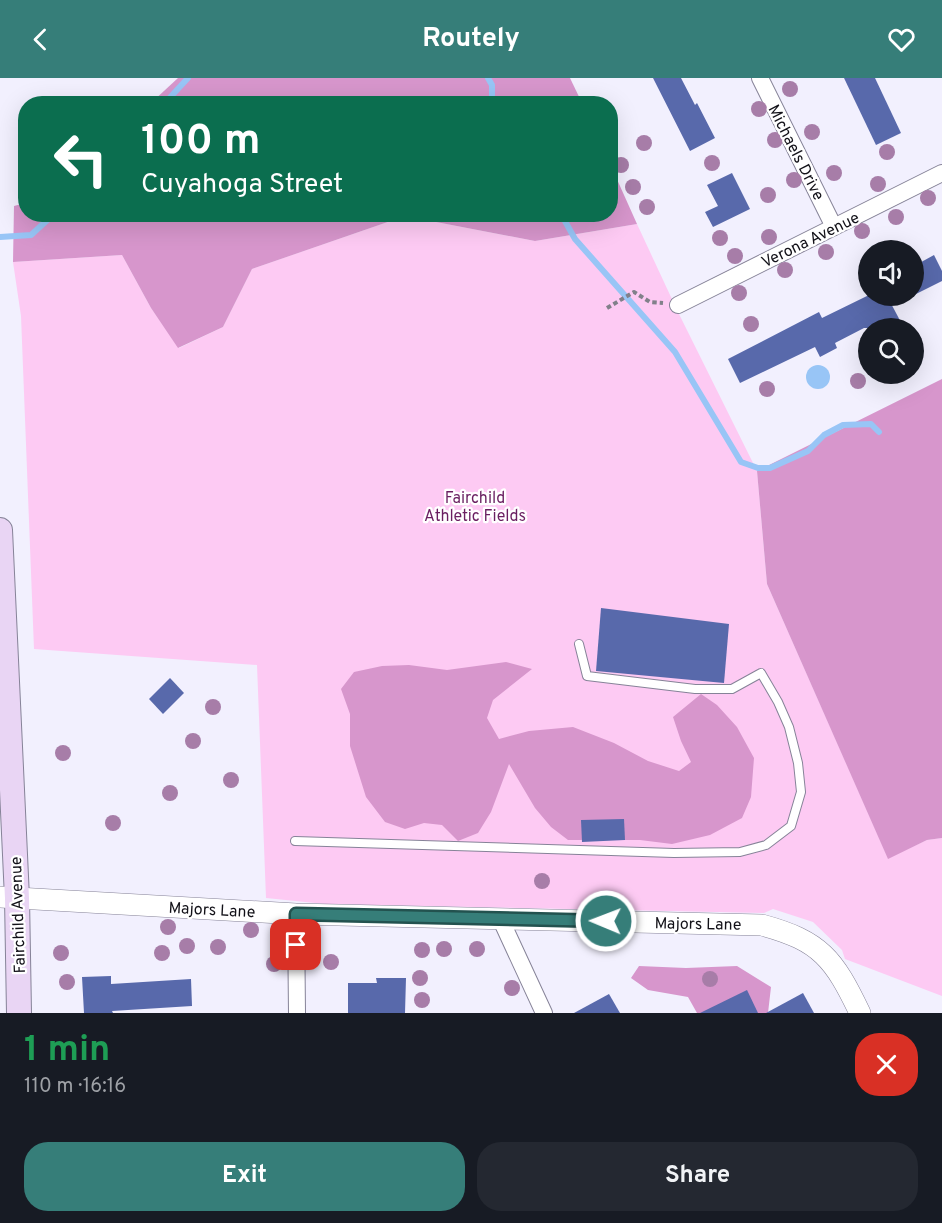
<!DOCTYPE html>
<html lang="en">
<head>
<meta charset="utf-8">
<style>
  :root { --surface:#171b24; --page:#242831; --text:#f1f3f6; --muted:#9ea1a6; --accent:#367e79 }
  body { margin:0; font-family:Overpass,sans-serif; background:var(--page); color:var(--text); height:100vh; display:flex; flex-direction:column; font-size:22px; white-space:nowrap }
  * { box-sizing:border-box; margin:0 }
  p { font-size:20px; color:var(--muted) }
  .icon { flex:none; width:33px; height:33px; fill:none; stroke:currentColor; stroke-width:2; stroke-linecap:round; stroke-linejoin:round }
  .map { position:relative; height:935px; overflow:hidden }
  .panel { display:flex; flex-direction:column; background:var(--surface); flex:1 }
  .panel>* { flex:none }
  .guide { position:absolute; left:18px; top:18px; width:600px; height:126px; border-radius:24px; box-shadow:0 6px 24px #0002; background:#0b6e4f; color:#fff; overflow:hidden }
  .buttons { position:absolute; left:858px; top:162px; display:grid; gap:12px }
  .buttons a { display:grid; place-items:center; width:66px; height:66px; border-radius:50%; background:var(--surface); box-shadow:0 6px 24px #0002; font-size:30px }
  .pin { position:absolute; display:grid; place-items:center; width:51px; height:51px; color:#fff; margin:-26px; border-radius:12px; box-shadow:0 3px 9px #0006 }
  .me { position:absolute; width:66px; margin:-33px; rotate:271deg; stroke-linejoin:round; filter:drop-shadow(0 0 4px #0008) }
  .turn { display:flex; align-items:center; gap:21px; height:126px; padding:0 24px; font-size:27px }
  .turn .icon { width:78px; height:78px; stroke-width:2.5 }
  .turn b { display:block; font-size:42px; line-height:51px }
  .round { display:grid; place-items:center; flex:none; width:63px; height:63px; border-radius:24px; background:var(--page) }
  .head { display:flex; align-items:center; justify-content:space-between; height:102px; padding:0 24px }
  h1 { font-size:36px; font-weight:700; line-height:45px; color:#1e9e55 }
  .primary-button { display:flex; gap:12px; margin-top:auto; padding:12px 24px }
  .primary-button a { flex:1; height:69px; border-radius:24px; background:var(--accent); color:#fff; font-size:24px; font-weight:700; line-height:69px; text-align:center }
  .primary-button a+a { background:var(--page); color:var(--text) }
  header { display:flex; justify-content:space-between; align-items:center; height:78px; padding:0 24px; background:var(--accent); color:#fff; font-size:27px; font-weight:700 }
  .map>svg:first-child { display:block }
</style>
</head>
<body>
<header><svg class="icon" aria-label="back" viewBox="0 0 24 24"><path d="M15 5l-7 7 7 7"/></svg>Routely<svg class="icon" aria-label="heart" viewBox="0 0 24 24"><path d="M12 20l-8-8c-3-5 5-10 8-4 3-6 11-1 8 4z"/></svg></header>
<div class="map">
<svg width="942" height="935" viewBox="0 0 942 935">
  <rect width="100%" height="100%" fill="#f2f0fe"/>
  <path fill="#fdcaf3" d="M405,138l130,25 102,-17 40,86 80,161 10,113 121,274 39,-18 15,-2v158l-97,-37 -3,-9 -29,-28 -40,-13 -9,4 -439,-9 -59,-6 -9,-233 -223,-16 -13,-333 -8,-54 109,-7 29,53 28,40 44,-21 29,-58z"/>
  <g fill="#d796cc">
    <path d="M178,0h392l12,25h-431z"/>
    <path d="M611,88l26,58 -102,17 -130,-25 -153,53 -29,58 -45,21 -27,-40 -29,-53 -109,7 1,-56 11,-3 1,11h584z"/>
    <path d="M942,301v459l-15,2 -39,19 -121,-275 -10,-113z"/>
    <path d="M506,584l26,7 -39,31 -6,18 12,21 30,-8 44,-4 41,16 34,18 31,10 12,-9 -10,-21 -8,-24 28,-23 16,11 20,22 17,31 -3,39 -9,21 -32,17 -38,9 -32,-4h-72l-17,-13 -16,-19 -26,-44 -18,48 -13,21 -20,8 -16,-16 -18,-2 -19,6 -20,-7 -19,-25 -16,-51v-32l-9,-25 13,-17 28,-6 27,-1 38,5z"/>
    <path d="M639,888l47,2 51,-2 34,21 -3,26h-71l-9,-16 -40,-7 -17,-12z"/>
  </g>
  <circle fill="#98c5f6" cx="818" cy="299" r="12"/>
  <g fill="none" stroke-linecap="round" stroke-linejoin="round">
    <g stroke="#98c5f6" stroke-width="6">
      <path d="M488,0l4,7v19"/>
      <path d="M164,26l24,-26"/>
      <path d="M561,136l14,25 100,113 66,110 17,6h12l38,-17 16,-16 19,-10 28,-1 8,8"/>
      <path d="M0,159l31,-2 23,-21"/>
    </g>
  </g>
  <g fill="#5869ab">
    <path d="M653,0h28l14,27 2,-2 18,35 -25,13z"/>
    <path d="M844,0h31l26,55 -25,12z"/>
    <path d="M732,95l18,36 -37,18 -8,-15 13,-6 -11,-21z"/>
    <path d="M934,177l8,16v10l-28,14v-29z"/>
    <path d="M867,218h20l17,32h-40l-29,15 2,5 -17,9 -5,-10 -75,36 -12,-24 91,-47 3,6z"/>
    <path d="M601,530l128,16 -5,59 -128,-12z"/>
    <path d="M170,600l14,15 -21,21 -14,-15z"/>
    <path d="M624,741l1,21 -43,2 -1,-22z"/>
    <path d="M111,898v8l80,-5 1,27 -80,5 1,2h-29l-2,-36z"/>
    <path d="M376,900h30l-1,35h-57v-30h29z"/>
    <path d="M747,912l11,23h-58z"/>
    <path d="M803,915l11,20h-48z"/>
    <path d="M609,916l11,19h-46z"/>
  </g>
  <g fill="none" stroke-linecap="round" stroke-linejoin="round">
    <g stroke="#868398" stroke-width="10">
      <path id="service" d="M295,763l379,12 66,-1 26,-7 25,-19 10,-34 -3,-29 -9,-36 -11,-25 -17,-29 -29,16h-37l-108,-13 -8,-32"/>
    </g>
    <g stroke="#868398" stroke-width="18">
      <g id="minor">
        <path d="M760,0l74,149"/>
        <path d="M678,227l264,-132"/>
        <path d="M296,836l1,99"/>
        <path d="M501,842l43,93"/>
      </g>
    </g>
    <g stroke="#868398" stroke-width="22">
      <path id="tertiary" d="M0,819l296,17 466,11c59,16 72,34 98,88"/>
    </g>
    <g stroke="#868398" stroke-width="26">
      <path id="secondary" d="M0,452l17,368 2,115"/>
    </g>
    <path stroke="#81808a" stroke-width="4" stroke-dasharray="4.5 3" stroke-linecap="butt" d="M607,230l27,-16 16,10 13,1"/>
    <use href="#service" stroke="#fff" stroke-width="8"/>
    <use href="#minor" stroke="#fff" stroke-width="16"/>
    <use href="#tertiary" stroke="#fff" stroke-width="21"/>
    <use href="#secondary" stroke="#e9d5f4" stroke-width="24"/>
  </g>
  <g fill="#a77da8">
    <circle cx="790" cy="11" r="8"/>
    <circle cx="759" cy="31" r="8"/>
    <circle cx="812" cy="54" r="8"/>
    <circle cx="775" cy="62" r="8"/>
    <circle cx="644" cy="65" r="8"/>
    <circle cx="887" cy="74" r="8"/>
    <circle cx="712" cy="85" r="8"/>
    <circle cx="621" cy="87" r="8"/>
    <circle cx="834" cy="95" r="8"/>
    <circle cx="794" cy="102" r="8"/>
    <circle cx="878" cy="106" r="8"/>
    <circle cx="633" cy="109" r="8"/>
    <circle cx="768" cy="117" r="8"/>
    <circle cx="928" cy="120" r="8"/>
    <circle cx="647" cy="129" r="8"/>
    <circle cx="896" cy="139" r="8"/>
    <circle cx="862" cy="153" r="8"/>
    <circle cx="769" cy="159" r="8"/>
    <circle cx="720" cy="160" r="8"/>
    <circle cx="826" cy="174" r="8"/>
    <circle cx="735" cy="178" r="8"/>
    <circle cx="785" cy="192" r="8"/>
    <circle cx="739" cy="215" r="8"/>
    <circle cx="751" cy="246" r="8"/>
    <circle cx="858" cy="303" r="8"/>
    <circle cx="767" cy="311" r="8"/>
    <circle cx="213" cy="629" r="8"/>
    <circle cx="193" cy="663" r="8"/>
    <circle cx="63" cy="675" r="8"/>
    <circle cx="231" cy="702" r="8"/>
    <circle cx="170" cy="715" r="8"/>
    <circle cx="113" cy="745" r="8"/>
    <circle cx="542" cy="803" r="8"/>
    <circle cx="168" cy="849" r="8"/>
    <circle cx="251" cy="852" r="8"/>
    <circle cx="187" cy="868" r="8"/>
    <circle cx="218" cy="869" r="8"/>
    <circle cx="444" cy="871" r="8"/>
    <circle cx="477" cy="871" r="8"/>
    <circle cx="422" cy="872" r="8"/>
    <circle cx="61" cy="875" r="8"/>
    <circle cx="162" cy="875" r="8"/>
    <circle cx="331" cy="884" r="8"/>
    <circle cx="274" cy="886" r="8"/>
    <circle cx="420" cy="900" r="8"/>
    <circle cx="710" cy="901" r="8"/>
    <circle cx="67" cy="904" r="8"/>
    <circle cx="512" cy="910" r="8"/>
    <circle cx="422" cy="922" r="8"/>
  </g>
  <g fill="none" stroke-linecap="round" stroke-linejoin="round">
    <g stroke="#23524f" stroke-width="15">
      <path id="route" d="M296,867v-31l310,7"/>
    </g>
    <use href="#route" stroke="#367e79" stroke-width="10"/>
  </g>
  <g text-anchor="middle" stroke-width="4.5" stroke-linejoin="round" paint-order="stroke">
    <g font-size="16" fill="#121118" stroke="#fff">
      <text transform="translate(797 74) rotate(63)" y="6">Michaels Drive</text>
      <text transform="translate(810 161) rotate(-26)" y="6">Verona Avenue</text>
      <text transform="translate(212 831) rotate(3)" y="6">Majors Lane</text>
      <text transform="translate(17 837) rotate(-92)" y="6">Fairchild Avenue</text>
      <text transform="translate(698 845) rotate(1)" y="6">Majors Lane</text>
    </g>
    <g font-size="16" fill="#6a1f61" stroke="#fff">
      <text x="475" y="425">Fairchild<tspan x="475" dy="18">Athletic Fields</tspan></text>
    </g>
  </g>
</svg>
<div class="buttons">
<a><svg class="icon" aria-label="sound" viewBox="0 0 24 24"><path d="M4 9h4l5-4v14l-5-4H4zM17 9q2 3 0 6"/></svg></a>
<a><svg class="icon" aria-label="search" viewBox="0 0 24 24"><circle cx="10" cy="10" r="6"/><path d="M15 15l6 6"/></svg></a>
</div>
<div class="pin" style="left:296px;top:867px;background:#d93025"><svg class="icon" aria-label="arrive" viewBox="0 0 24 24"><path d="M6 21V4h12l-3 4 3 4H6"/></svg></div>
<svg class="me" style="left:606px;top:843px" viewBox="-20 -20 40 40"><circle r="17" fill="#367e79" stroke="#fff" stroke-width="3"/><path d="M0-11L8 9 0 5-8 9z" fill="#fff"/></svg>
<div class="guide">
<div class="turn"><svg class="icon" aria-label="left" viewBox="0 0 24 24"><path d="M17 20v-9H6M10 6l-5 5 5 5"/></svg><div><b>100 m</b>Cuyahoga Street</div></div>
</div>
</div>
<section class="panel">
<div class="head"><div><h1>1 min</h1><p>110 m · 16:16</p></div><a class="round" style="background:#d93025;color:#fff"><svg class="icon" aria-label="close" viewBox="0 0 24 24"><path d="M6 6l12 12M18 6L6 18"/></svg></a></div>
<div class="primary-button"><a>Exit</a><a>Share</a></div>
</section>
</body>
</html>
